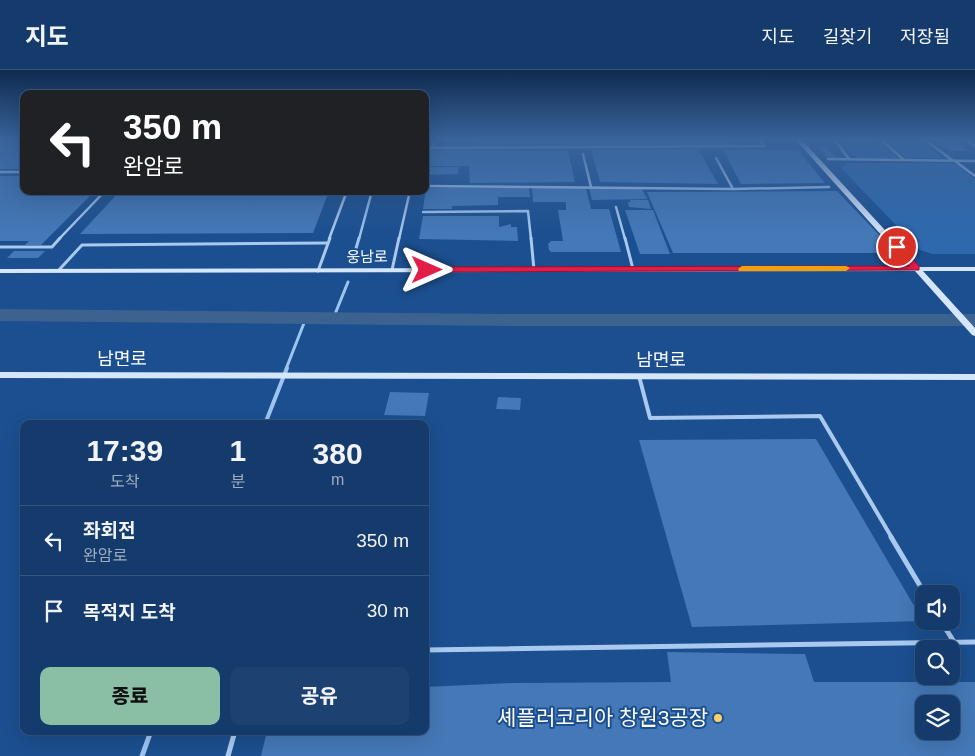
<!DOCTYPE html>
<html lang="ko">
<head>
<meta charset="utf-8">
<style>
  :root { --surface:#143b6b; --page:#1d4271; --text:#f1f3f6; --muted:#9dadc1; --line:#33557e; --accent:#8abfa5 }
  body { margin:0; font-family:Arial,"Noto Sans KR",sans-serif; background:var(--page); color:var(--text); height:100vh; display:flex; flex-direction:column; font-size:19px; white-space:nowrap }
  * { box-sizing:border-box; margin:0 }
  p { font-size:16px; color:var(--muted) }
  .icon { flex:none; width:28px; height:28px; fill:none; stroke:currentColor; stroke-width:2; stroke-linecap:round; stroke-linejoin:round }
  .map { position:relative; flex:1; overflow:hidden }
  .side { position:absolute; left:20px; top:350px; width:409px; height:315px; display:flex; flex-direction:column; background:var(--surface); border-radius:10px; box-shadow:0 5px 20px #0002,0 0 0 1px var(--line) }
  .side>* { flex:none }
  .hud { position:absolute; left:20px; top:20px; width:409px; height:105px; border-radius:10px; box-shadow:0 5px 20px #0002,0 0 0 1px var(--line); background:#202124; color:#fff; overflow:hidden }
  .controls { position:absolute; left:915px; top:515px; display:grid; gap:10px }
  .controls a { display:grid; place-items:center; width:45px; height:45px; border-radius:10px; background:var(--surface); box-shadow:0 5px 20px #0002,0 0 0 1px var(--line); font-size:25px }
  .pin { position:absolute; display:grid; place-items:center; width:42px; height:42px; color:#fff; margin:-21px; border:2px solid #fff; border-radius:50%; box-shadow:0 1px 5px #0007 }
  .me { position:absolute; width:55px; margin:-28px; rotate:90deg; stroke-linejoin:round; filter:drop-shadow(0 0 4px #0008) }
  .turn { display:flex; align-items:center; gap:18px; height:105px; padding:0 20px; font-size:22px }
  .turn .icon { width:65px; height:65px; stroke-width:2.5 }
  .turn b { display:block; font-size:35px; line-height:42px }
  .eta { display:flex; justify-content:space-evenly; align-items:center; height:85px; text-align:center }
  .eta b { font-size:30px; font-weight:800; line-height:35px }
  .button { display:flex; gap:10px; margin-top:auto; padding:10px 20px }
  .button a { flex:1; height:58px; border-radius:10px; background:var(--accent); color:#111; font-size:20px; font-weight:800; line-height:58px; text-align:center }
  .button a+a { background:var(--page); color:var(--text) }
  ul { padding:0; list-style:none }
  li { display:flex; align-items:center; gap:15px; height:70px; padding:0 20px; border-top:1px solid var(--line) }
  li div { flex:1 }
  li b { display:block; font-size:19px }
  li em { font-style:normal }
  header { display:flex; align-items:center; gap:30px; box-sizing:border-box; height:70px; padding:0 25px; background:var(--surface); border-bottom:1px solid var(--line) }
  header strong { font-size:24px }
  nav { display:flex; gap:28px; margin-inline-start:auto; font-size:18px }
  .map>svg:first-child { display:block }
</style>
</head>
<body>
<header>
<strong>지도</strong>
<nav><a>지도</a><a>길찾기</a><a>저장됨</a></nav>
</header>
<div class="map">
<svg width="975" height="686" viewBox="0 0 975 686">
  <rect width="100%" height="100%" fill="#1b4f8f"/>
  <g fill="#2e69ad">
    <path d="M839,69h37l22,19h-41l-11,-9v-3z"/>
    <path d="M886,71h35l21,17h-36z"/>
    <path d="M848,93h102l8,2 17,14v75h-43l-12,-4 -79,-82z"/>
  </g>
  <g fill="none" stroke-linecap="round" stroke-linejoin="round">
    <path stroke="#9cc4f0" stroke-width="2.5" d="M359,169l13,-48"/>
    <g stroke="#9cc4f0" stroke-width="3">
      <path d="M355,182l4,-14"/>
      <path d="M333,249l15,-37"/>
      <path d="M286,299l20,-51"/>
    </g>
    <path stroke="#9cc4f0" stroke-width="4" d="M265,354l22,-56"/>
    <path stroke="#9cc4f0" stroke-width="5" d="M142,686l9,-25"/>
    <path fill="#3c6290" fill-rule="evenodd" d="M0,239l516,5h459v12h-459l-516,-5z"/>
  </g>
  <g fill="#4478b7" fill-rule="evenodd">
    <rect x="0" y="69" width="24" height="30"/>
    <path d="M474,69h283l2,2h-30l3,4 -258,-1z"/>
    <path d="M934,69h19l17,12h-20z"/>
    <path d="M818,77h8l11,11 -10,-1z"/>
    <path d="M698,79l20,35 -118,-2 -9,-32z"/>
    <path d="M425,80l143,1 7,31 -105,1 -1,-17h-44z"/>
    <path d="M723,80h75l27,33 -84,1z"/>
    <path d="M425,97h34l-1,7 -33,1z"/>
    <path d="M0,106h24v15h71l-54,54h-16l4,-4h-29z"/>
    <path d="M426,118h103l1,9h-32v8l-46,1v3h-29z"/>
    <path d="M532,118h54l5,21h18l12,43h-70l-2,-2 -1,-7h2v-2h13l-5,-31h8v-8h-33z"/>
    <path d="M589,118l53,1 5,10 -55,1z"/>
    <path d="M120,121h209l-16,42 -233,1z"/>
    <path d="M837,121l50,52 -11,10h-203l-26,-61z"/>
    <path d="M630,130h18l3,9 -22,-2 -1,-5h3z"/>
    <path d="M625,140h28l17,44h-30z"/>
    <path d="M423,146h76v11l12,-3v3h6l1,14 -99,-2z"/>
    <path d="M14,181h31l-7,7h-31z"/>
    <path d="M390,322l39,1 -4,23 -41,-1z"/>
    <path d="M498,327l23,1 -1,12 -24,-1z"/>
    <path d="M816,369l107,182 -231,6 -53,-187z"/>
    <path d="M667,582l138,2 9,28h161v74h-714l6,-25h158v-44l87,-4 159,-1zM924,634h27v27h-27z"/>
  </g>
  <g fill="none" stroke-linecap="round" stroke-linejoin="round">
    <g stroke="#a9c9ee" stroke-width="2.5">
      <path d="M834,69l15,20"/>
      <path d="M880,69l24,21"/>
      <path d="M924,69l28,21"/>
      <path d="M965,69l10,7"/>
      <path d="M425,78l339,-2 -5,-7"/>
      <path d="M433,78l2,-9"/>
      <path d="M583,84l8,33"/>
      <path d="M716,88l17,31"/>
      <path d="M828,89l147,2"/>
      <path d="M955,91l20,15"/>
      <path d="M0,102h24"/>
      <path d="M425,116l308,3 96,-2"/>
      <path d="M616,137l9,32"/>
      <path d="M423,142l105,-1 3,28"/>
      <path d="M59,169l46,-48"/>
      <path d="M329,169l18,-48"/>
      <path d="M399,169l11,-48"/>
    </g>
    <g stroke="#a9c9ee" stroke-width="3">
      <path d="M531,168l3,32"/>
      <path d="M625,168l8,31"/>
      <path d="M0,177h52l8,-9"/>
      <path d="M392,200l7,-32"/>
      <path d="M58,201l24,-26 246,-2"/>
      <path d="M318,201l12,-33"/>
    </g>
    <path stroke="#a9c9ee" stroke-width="4" d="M639,306l11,42 170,-2 72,122"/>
    <g stroke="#a9c9ee" stroke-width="5">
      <path d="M891,467l34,57"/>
      <path d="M941,551l13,21"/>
      <path d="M425,580l550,-8"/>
      <path d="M228,686l7,-25"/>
    </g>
    <g fill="#d6e6fa" fill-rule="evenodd">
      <path d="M795,69h6l118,128h56v4h-52l52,57v8l-3,-1 -57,-64 -915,2v-4l910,-2z"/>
      <path d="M0,302l975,2v6l-975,-2z"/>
    </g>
  </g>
  <linearGradient id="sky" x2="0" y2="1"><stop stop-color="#0f2b4f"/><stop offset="0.42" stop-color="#39639b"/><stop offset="1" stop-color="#39639b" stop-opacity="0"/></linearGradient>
  <rect width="975" height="165" fill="url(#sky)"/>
  <path fill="#e11d48" stroke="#92132f" d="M894,175h6l19,21v4l-492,2 -4,-2 4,-3 482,-1 -15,-17z"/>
  <path fill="#f59e0b" d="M742,196h104l4,2 -4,3h-107l-1,-2z"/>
  <circle fill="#ffd166" stroke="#1b4f8f" stroke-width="2" cx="718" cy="648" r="5"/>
  <g text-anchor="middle" stroke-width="4" stroke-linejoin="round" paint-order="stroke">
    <g font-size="15" fill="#fff" stroke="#1b4f8f">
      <text transform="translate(367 187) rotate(-1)" y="5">웅남로</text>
    </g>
    <g font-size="18" fill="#fff" stroke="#1b4f8f">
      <text x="122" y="295">남면로</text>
      <text x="661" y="296">남면로</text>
    </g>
    <g font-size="21" fill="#fff" stroke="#1b4f8f" text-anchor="end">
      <text x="708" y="655">셰플러코리아 창원3공장</text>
    </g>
  </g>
</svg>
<div class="controls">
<a><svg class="icon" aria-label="sound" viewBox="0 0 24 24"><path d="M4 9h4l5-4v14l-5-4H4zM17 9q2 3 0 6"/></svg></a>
<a><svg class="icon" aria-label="search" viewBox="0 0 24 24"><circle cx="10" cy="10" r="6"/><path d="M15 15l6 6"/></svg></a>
<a><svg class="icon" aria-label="layers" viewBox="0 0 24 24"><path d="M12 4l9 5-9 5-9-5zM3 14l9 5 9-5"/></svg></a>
</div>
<div class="pin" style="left:897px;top:177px;background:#d93025"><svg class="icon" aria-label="arrive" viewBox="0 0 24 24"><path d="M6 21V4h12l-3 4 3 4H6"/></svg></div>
<svg class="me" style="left:427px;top:200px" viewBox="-20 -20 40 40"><path d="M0-17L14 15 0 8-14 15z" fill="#e11d48" stroke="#fff" stroke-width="4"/></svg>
<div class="hud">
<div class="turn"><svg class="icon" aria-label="left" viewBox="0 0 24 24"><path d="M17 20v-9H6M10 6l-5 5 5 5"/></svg><div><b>350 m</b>완암로</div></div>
</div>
<section class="side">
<div class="eta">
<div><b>17:39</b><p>도착</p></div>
<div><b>1</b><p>분</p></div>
<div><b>380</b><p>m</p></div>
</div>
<ul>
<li><svg class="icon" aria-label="left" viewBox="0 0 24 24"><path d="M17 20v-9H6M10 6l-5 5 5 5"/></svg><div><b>좌회전</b><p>완암로</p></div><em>350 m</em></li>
<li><svg class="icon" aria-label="arrive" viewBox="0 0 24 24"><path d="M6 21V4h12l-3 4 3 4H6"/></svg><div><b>목적지 도착</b></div><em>30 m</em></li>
</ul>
<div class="button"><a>종료</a><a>공유</a></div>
</section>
</div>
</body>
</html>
